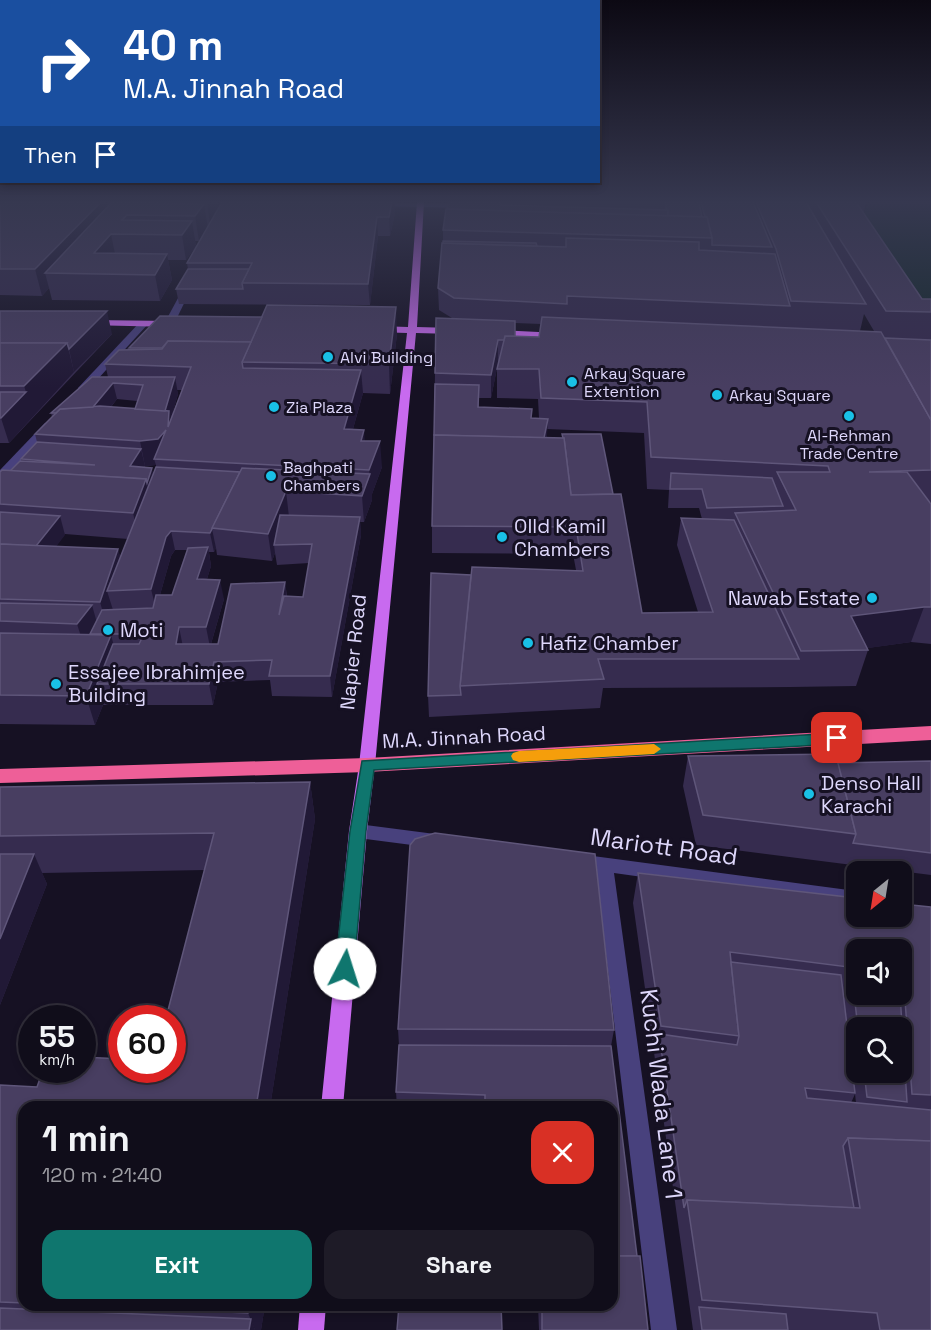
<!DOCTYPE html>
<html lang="en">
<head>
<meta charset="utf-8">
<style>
  :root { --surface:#100d1a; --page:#1e1b27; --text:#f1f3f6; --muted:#9c9ca2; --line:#302d39; --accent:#0f766e }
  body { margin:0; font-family:"Space Grotesk",sans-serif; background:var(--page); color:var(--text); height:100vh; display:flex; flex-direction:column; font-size:22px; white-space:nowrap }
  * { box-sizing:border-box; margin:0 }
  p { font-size:20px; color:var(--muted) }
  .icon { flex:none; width:33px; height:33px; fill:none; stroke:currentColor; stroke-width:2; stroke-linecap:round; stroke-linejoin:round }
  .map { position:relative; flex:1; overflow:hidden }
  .panel { position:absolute; left:18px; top:1101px; width:600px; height:210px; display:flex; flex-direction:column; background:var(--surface); border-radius:18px; box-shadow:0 3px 9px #0003,0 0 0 2px var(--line) }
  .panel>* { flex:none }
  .guide { position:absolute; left:0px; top:0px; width:600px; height:183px; box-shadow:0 3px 9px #0003,0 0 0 2px var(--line); background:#1a4fa0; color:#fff; overflow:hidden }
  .needle { width:39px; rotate:210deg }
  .buttons { position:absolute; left:846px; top:861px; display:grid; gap:12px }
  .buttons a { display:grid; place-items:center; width:66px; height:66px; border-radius:12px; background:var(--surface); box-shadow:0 3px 9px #0003,0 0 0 2px var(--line); font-size:30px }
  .speed { position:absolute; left:18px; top:1005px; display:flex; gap:12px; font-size:30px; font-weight:700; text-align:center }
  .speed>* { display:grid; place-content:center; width:78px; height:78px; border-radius:50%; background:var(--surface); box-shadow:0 3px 9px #0003,0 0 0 2px var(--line); line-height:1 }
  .speed small { font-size:15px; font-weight:400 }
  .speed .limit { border:9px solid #d22; background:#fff; color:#111 }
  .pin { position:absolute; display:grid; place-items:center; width:51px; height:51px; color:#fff; margin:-26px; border-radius:12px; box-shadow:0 3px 9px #0006 }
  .me { position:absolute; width:66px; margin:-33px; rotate:5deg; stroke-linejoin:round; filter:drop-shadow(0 0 4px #0008) }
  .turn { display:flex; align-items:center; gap:21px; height:126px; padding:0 24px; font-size:27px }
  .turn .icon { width:78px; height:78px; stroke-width:2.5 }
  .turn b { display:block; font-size:42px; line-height:51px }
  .then { display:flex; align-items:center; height:57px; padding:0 24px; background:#0003; gap:12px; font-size:22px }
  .round { display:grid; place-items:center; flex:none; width:63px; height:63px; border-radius:18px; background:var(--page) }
  .summary { display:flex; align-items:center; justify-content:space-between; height:102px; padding:0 24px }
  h1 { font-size:36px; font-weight:800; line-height:45px }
  .action { display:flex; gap:12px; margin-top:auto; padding:12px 24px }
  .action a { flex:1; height:69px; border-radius:18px; background:var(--accent); color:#fff; font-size:24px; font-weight:800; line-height:69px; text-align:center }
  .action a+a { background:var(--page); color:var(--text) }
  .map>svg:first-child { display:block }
</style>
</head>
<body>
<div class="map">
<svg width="931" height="1330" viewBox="0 0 931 1330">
  <rect width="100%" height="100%" fill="#161123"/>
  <path fill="#152b2d" d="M869,202h62v125l-90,-116 23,1z"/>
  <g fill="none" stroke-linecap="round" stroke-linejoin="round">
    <g fill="#48417d" fill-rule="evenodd">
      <path d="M375,203l93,1 4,2 -4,2 -95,-2z"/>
      <path d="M188,284l4,3 -18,37 -8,2 -2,-2 20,-37z"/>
      <path d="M140,322l8,2 -62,68h-8v-4z"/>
      <path d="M49,422l4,1v4l-49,52 -4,2v-11l45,-47z"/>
      <path d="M358,824l77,10 6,2 3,5 -3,5 -6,2 -77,-10 -6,-2 -3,-5 3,-5z"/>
      <path d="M578,854l278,37v16l-242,-34 63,457h-26l-55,-459 -24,-5 -3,-5 3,-5z"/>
    </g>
    <g fill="#c86aef" fill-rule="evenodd">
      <path d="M417,202h7l-7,125 37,1 5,3 -5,3 -38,-1 -41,432 -8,66 -24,276h-22l28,-276 10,-66 48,-432 -30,-1 -5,-3 5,-3 31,1z"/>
      <path d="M89,320l84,1 5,3 -5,3 -87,-2v-4z"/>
      <path d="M496,330l63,3 5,3 -5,3 -66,-4v-4z"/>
      <path d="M300,1305h26l-2,25h-26z"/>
    </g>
    <path fill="#ee5f98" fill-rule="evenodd" d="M931,726v14l-564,32 -367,11v-14l367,-11z"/>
  </g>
  <g fill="#362c4f" fill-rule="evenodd">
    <path d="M0,202h217l1,7 4,-7h175v1h-3l1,10 -5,23h-12l-8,69 -191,-1 -3,-15 12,-20 -1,-6 17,-29 -5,7h-4l1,5 -10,14h-18l4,20 -12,21 -108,-1 -3,-12 -7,8 -42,-1z"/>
    <path d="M448,202h418l-2,10h-1l59,87h9v203h-2l2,2v140l-20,-2 -44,6 1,2 -12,36 -65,1 -188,1 -3,20 -171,9 -1,-21 43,-121 105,-5 -3,-16 -141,-1v-27l3,-153 17,-55 -13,-8 -1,-22 5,-47v-11zM864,314l10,17h-14zM515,323l26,1 -2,13 -24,-1zM498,363h1l-2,6v29l41,1 1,19h-7l-53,-11v-9h12zM547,429l97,4 3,56 22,1 -1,18h31l3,11 -21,-1 -4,27 21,67 -56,1 -29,-119 -51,-60v4h-15z"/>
    <path d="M0,311l112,23 -103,109h-9z"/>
    <path d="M397,334l-7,60 -27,-1 -10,36 12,12 17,26 -10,27v6l-8,22h-4l1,13 -29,162 -60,-1 -2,-16 -52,2 -5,23h-110l-8,20 -95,-1v-252l10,-1 11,-10v-2l16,-17 -2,-8 17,-17 -1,-4 57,-36 -3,-13 25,-15 -1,-1zM177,390h5l-11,28 7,-24zM117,399l20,2 -2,8 -24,-2zM156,465v2l-3,7 -8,-7v-1zM65,534l63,5 -8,18 -2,-8 -62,-3zM216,548l1,7 55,6 3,-8 2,12 32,-2 -6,34 -16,-1 -2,-14 -67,62h-7l13,-45 -17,-20 4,-13 -2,-14h5zM175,550h12l-15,45h-12l11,-39z"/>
    <path d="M688,756l150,7 93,-2v114l-235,-30 -13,-59z"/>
    <path d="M310,782l5,37 -45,288h-246v198h241l-4,25h-261v-245l37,2 135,-17 33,-200 -163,3 5,11 -47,121v-218z"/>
    <path d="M638,873l293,34v423h-238l-60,-427zM856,950h46v44h-46zM856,1028h46v44h-46zM855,1094l1,9h-5z"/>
    <path d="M398,1029l216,1 -3,16 26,210 11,74h-109l-1,-25h74v-198h-215l-1,-15 3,-47z"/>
  </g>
  <g fill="#211936">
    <path d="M101,202h21l-77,71 4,15 -7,8 -7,-27z"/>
    <path d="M207,202h10l2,9 -9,12z"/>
    <path d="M392,202h2l1,11 -5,23 -1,-19z"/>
    <path d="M204,204l4,24 -9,13 -4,-25z"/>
    <path d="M377,217l1,19 -8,69 -2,-21z"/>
    <path d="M192,221l4,25 -10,14 -4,-25z"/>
    <path d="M111,234l5,25 -22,-6z"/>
    <path d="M167,254l5,26 -12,21 -5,-26z"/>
    <path d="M396,307l1,27 -7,60 -1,-30z"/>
    <path d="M107,311l5,23 -38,38 -5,-23z"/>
    <path d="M498,340v23l-7,35v-23z"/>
    <path d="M67,343l7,29 -65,71 -8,-25 25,-26 -2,-6z"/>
    <path d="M361,370l2,23 -17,61 -2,-25z"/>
    <path d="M175,377l3,17 -7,24 3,18 -10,-22z"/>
    <path d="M113,383l4,16 -23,29 -4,-17z"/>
    <path d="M548,419l-1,17 -6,27 1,-18z"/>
    <path d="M166,430l-12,29 2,6 -11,1 -5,-25z"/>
    <path d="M364,430l2,25 -5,-14z"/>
    <path d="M380,441l2,26 -10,27v6l-8,22 -2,-26 8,-20 -1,-6z"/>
    <path d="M141,449l4,17 -10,17 -5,-17z"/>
    <path d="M152,468l4,18 -5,16 -4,-19z"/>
    <path d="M146,479l6,26 -13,35 -6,-27z"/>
    <path d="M286,491l3,26 -15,28 1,8 -3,8 -4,-27z"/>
    <path d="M60,516l5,19 -29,38 -6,-20z"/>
    <path d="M360,517l1,18 -29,162 -2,-21z"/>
    <path d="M212,529l4,19 -2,4 -4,-19z"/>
    <path d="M171,531l4,19 -4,6 -15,53 -5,-20 15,-52z"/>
    <path d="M208,547l3,19 -10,32 -4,-19z"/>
    <path d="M118,549l7,28 -18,14 6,19 -5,20 -8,-28z"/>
    <path d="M220,580l4,19 -14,48 -4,-20z"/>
    <path d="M285,582l2,19 -8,14z"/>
    <path d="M92,605l8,29h-10l-4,18 -9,-28z"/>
    <path d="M924,607l-13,35 -56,8 -4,-34z"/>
    <path d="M179,627l4,20 -7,-3z"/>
    <path d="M111,635l8,29 -22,20 6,21 -8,20 -9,-29z"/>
    <path d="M214,662l4,20 -5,23 -4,-21z"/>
    <path d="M310,782l5,37 -45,288h-14z"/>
    <path d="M34,854l13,30 -47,121v-66z"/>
    <path d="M250,1305h15l-4,25h-6l-7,-17z"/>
    <path d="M251,1319l4,11h-6z"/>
  </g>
  <g fill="#483e61" stroke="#5f567a" stroke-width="1.5">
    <path d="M0,202h101l-66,67h-35z"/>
    <path d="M112,202l92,2 -9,12 -68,-1 -5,5 70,1 -10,14 -71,-1 -17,19 73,1 -12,21 -110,-2z"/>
    <path d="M222,202h170l-3,15h-12l-9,67 -126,-1 10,-20h-65z"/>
    <path d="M448,202h53l-1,3 168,5v6l-221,-7z"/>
    <path d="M666,202h33l3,15 -34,-1v-6h-2z"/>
    <path d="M701,202h52l19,45 -60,-2v-7l-5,-21h-2z"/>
    <path d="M756,202h50l60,102 -75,-3 -15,-52z"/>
    <path d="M816,202h40l66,97h9v13l-45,-1z"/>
    <path d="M446,209l261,8 5,21 -269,-8z"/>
    <path d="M566,238l133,4v8l76,4 15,52 -223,-10v8l-113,-6 -16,-10 4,-45 124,4z"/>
    <path d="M443,241l93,2 1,3 -94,-3z"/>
    <path d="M188,269h61l-7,14 1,6h-67z"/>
    <path d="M267,305l129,2 -7,57 -147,-2z"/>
    <path d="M0,311h107l-38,38 -2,-6h-67z"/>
    <path d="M160,316l102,1 -11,25 -83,-1 -6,7h-33z"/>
    <path d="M542,317l339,15 50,88v50l-62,2h38l24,32v103h-7l-73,9 17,34 -67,1 -66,-138 61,-3 -19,-38h53l-2,-6 -177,-9 -4,-55 -106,-4 -2,-29h-42l8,-33 34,1z"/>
    <path d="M436,318l79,3v15h-10l-1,4h-6l-7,35 -56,-2z"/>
    <path d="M885,338l46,2v80z"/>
    <path d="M168,341l83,1 -9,20 1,6 118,2 -17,59 20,1 -3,11h19l-11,29 -215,-11 12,-29 -8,9 -18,2 -105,-7 25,-25 40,-3 69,5 -1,16 23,-60 -86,-3 14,-14 43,-1z"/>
    <path d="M0,343h67l-43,43h-24z"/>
    <path d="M92,377h83l-10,34 -30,-2 8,-24 -30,-2 -20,24 -33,2 -4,4h-5z"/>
    <path d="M435,384l44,1 -1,22 54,2 -1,9 17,1 -4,19 -110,-3z"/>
    <path d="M0,392h26l-25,26h-1z"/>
    <path d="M562,434h39l12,60 -42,1 -7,-57h-1z"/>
    <path d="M434,435l130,3 7,57 50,-1 21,119 71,-1 -32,-94 53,2 65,139h-201l6,20 -144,7 12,-119 111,4 -7,-44 -144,-1z"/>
    <path d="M37,442l104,7 -11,17 22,2 -5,15 -1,-4 -136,-8 10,-10 75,4 -74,-6z"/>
    <path d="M156,467l84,5 -30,61 -39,-2 -5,6 -15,52 -44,2z"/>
    <path d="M242,468l128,6 -8,22 -76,-5 -18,43 -56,-6z"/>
    <path d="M2,470l144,9 -13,34 -133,-9v-32z"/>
    <path d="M671,473l101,5 11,28 -76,2 -5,-19h-32z"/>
    <path d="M0,512l60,4 -24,30 -36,-2z"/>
    <path d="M280,515l80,2 -30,159h-61l3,-16 -58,2 -5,22h-112l16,-40h26l5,-10h-54l12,-24 51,-2 3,-13h16l16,-47 20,-1 -11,32 23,1 -14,47h-27l-3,17h42l13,-60 54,-2 -6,33 5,-19 19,1 9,-53 -38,1z"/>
    <path d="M0,544l118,5 -18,53 -100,-3z"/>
    <path d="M431,573l40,2 -11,111 1,9 -33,1z"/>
    <path d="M0,603l92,2 -15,19 -77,-3z"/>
    <path d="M0,633l111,2 -25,61 -86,-1z"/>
    <path d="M836,754l20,80 -153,-19 -15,-59z"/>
    <path d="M931,761v92l-78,-10 3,-9 -18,-71z"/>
    <path d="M310,782l-54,325h-232v196l-24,-1v-217l37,2 6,-17h39v-13l40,2v11h50v-52h-6l48,-185 -214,3v-49z"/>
    <path d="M435,833l160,21 19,176 -216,-1 12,-184 5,-6z"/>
    <path d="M0,854h34l-34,85z"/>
    <path d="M638,873l218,25v18h46v-12l29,3v188l-19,-1 -9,-121h-1v-23h-46v18l-126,-16 9,84 -78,-10z"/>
    <path d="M731,962l110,13 14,118 -50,-5 2,10 124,12v31l-83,-3 -5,8 11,62 -167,-8 -3,8 -25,-174 78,11 2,-9z"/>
    <path d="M852,977h4v17h44l7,108 -40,-5 -3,-25h38v-44h-44z"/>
    <path d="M399,1045l212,1 26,210h-25v-149h-127v-12l-89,-3z"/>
    <path d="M848,1138l83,3v189h-51l-3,-17 -175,-13 -15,-100 173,8z"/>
    <path d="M612,1256h28l8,74h-106v-25h70z"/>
    <path d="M68,1305h182l-2,8z"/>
    <path d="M399,1305h102l1,25h-105z"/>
    <path d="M699,1307l87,7 2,16h-86z"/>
    <path d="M0,1308l251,11 -2,11h-249z"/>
  </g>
  <linearGradient id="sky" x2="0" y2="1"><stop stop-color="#0c0913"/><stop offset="0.52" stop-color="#363850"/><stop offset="1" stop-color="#363850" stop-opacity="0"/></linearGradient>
  <rect width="931" height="388" fill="url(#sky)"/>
  <path fill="#0f766e" stroke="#0a4d48" stroke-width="1.5" d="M837,733l7,5 -7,6 -463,26 -8,61 -12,138 -3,6 -6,2 -7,-2 -3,-6 15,-138 12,-70z"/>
  <path fill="#f59e0b" d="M654,744l7,5 -7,5 -135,8 -6,-2 -2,-4 2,-3 6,-2z"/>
  <g fill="#19c0e6" stroke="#161123" stroke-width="2">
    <circle cx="328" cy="357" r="6"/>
    <circle cx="572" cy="382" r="6"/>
    <circle cx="717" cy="395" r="6"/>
    <circle cx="274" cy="407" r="6"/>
    <circle cx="849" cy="416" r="6"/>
    <circle cx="271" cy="476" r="6"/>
    <circle cx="502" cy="537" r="6"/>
    <circle cx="872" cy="598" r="6"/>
    <circle cx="108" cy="630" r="6"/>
    <circle cx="528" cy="643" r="6"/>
    <circle cx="56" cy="684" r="6"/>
    <circle cx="809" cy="794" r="6"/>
  </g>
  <g text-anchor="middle" stroke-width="6" stroke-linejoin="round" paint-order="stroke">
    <g font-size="16" fill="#ded7fb" stroke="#161123" text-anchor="start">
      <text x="340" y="363">Alvi Building</text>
      <text x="584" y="379">Arkay Square<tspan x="584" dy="18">Extention</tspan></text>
      <text x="729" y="401">Arkay Square</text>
      <text x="286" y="413">Zia Plaza</text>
      <text x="849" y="441" text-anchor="middle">Al-Rehman<tspan x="849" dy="18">Trade Centre</tspan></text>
      <text x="283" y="473">Baghpati<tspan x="283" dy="18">Chambers</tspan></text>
    </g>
    <g font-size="20" fill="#ded7fb" stroke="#161123" text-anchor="start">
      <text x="514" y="533">OIld Kamil<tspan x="514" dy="23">Chambers</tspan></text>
      <text x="860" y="605" text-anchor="end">Nawab Estate</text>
      <text x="120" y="637">Moti</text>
      <text x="540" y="650">Hafiz Chamber</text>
      <text x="68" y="679">Essajee Ibrahimjee<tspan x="68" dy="23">Building</tspan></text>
      <text x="821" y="790">Denso Hall<tspan x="821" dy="23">Karachi</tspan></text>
    </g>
    <g font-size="20" fill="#ded7fb" stroke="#161123">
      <text transform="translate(353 652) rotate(-84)" y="7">Napier Road</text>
      <text transform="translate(464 737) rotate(-3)" y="7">M.A. Jinnah Road</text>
    </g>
    <g font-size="24" fill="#ded7fb" stroke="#161123">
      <text transform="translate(664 847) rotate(8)" y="8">Mariott Road</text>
      <text transform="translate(661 1094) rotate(83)" y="8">Kuchi Wada Lane 1</text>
    </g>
  </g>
</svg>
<div class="buttons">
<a><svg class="needle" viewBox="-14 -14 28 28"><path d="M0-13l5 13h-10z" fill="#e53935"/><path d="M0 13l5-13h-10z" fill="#9c9ca2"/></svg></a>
<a><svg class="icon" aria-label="sound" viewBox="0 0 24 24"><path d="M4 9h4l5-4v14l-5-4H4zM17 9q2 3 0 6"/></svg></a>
<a><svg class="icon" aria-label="search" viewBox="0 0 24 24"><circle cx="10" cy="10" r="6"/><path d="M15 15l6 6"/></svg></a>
</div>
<div class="speed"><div>55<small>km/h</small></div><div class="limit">60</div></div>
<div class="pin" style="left:837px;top:738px;background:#d93025"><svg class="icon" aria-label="arrive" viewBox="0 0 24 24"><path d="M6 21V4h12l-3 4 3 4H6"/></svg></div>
<svg class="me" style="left:345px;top:969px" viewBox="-20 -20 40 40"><circle r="19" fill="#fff"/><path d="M0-13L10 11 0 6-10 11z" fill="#0f766e"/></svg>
<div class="guide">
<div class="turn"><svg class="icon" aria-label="right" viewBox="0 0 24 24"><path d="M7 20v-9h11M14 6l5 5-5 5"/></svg><div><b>40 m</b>M.A. Jinnah Road</div></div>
<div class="then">Then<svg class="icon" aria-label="arrive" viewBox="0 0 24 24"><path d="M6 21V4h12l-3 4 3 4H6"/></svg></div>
</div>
<section class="panel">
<div class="summary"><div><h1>1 min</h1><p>120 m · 21:40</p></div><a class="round" style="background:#d93025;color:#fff"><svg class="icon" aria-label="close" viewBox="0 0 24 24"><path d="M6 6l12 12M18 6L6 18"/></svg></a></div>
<div class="action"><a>Exit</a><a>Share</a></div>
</section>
</div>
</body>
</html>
